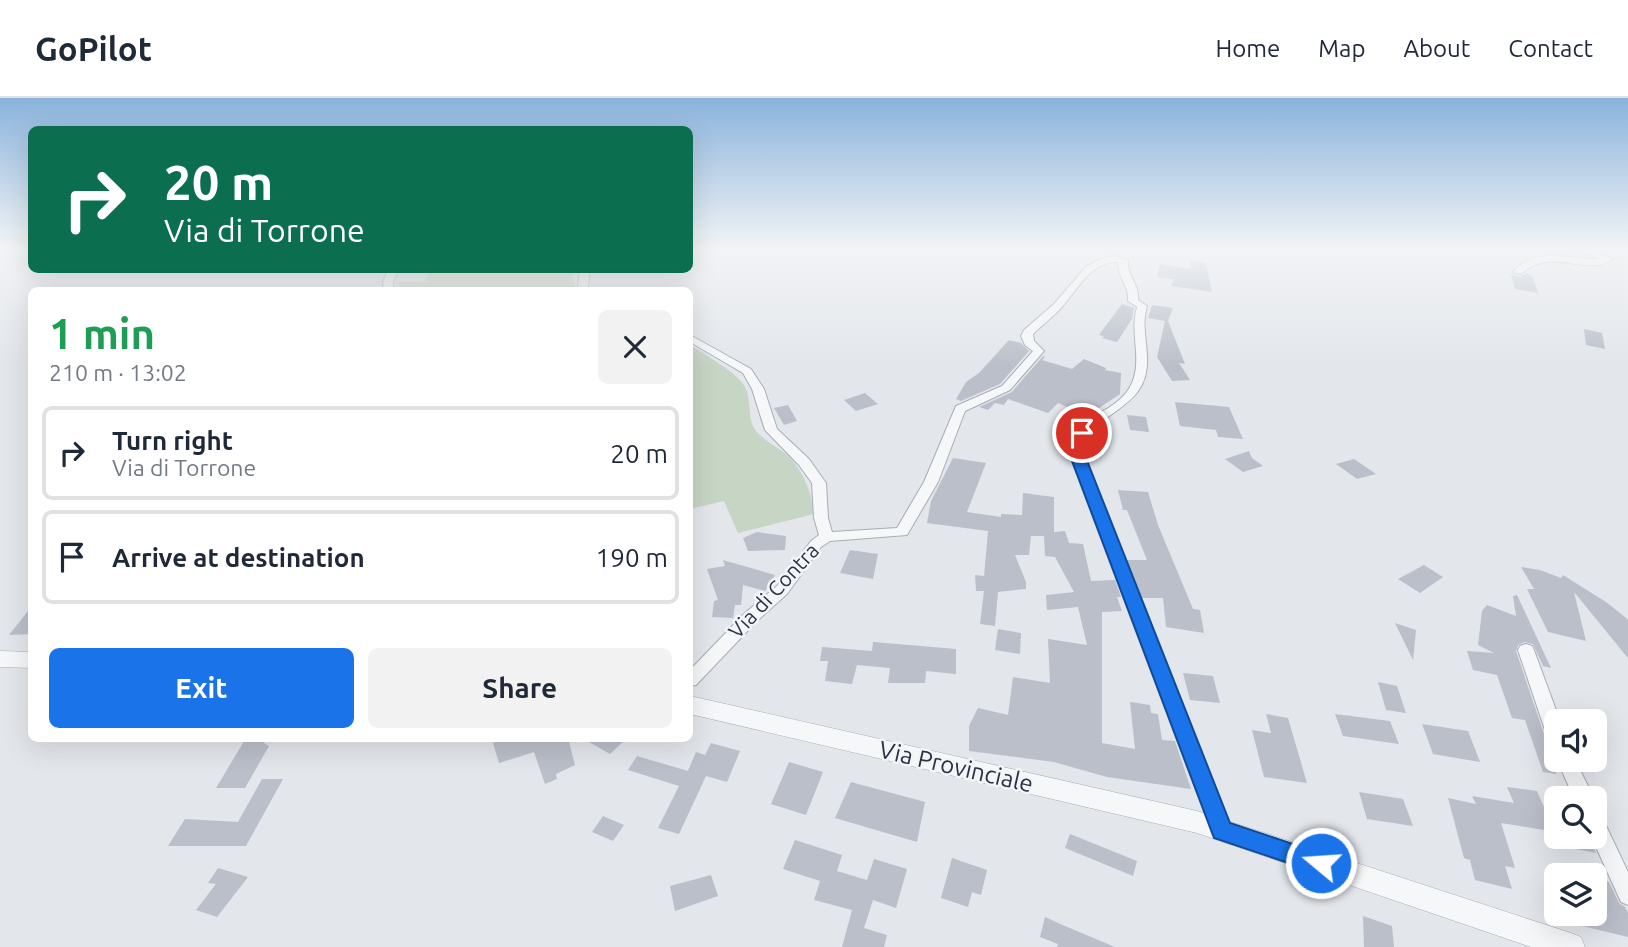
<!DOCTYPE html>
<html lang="en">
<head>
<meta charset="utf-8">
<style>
  :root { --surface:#fff; --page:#f2f2f3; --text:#1f2937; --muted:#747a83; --line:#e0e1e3; --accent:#1a73e8 }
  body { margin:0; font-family:Ubuntu,sans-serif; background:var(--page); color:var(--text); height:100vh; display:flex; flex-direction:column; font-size:26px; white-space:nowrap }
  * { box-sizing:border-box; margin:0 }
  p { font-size:23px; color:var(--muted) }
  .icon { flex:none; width:38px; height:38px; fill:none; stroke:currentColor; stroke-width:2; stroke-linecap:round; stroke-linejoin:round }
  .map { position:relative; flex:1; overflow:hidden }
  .side { position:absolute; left:28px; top:189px; width:665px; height:455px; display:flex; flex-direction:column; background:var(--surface); border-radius:10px; box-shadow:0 7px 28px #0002 }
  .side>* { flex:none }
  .top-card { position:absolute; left:28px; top:28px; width:665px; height:147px; border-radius:10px; box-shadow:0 7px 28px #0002; background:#0b6e4f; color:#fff; overflow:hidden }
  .tools { position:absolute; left:1544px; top:611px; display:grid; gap:14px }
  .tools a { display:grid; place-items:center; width:63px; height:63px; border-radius:10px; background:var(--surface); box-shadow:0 7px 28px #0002; font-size:35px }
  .pin { position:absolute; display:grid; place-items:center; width:60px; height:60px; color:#fff; margin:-30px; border:4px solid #fff; border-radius:50%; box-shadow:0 2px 7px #0007 }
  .me { position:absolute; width:77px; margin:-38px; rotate:288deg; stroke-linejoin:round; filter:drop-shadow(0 0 5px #0008) }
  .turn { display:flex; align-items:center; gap:24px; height:147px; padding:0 21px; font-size:32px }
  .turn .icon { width:91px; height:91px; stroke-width:2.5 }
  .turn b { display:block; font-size:49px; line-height:60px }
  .round { display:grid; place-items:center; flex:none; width:74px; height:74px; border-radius:10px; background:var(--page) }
  .head { display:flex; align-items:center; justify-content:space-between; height:119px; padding:0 21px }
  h1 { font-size:42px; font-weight:600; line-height:52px; color:#1e9e55 }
  .primary-button { display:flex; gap:14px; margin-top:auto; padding:14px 21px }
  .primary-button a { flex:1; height:80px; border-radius:10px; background:var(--accent); color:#fff; font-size:28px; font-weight:600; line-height:80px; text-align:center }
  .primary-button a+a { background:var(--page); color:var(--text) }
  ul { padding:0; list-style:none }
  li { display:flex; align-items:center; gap:21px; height:94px; margin:0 14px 10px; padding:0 7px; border:4px solid var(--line); border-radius:10px }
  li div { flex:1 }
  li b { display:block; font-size:26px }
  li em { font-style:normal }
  header { display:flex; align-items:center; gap:42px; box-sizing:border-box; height:98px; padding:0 35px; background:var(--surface); border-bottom:2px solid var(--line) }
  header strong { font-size:33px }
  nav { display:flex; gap:38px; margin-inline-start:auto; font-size:24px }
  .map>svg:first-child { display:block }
</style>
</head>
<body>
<header>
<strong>GoPilot</strong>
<nav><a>Home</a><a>Map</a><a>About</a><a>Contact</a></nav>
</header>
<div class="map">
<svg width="1628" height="849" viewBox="0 0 1628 849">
  <rect width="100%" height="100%" fill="#e3e6eb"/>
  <g fill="#c7d5c4">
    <path d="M429,172h145l-2,6 4,13 3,1h-178l-4,-8h28z"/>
    <path d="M690,247c13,8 49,29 55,42 6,12 3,25 7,37 7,17 29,23 40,36 13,16 20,34 22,54l-76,19 -14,-32 -34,8z"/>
  </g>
  <g fill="#babfc9">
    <path d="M1190,163l16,2 6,29 -41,-6 3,-7 -17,-2 3,-13 31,5z"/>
    <path d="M1527,175l6,4 5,16 -23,-4 -4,-15 9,3z"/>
    <path d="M1122,206l12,4 -2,11 -15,23 -15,-4 2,-2 -5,-1z"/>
    <path d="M1152,207l21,3 -5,13 17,43 -6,-1 11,17 -18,1 -15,-24 8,-36 -17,-3z"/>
    <path d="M1584,231l18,4 3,16 -19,-4z"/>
    <path d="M1009,242l12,3 8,8 -29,33 -39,17 -5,-2 10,-17 13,-9z"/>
    <path d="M1043,258l2,1 -3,3 30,9 12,-10 22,9 -1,2 16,3 -1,21 -33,22 -29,-13 -10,10 -40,-14 -4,6 -9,-2 -7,7 -9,-3 33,-15z"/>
    <path d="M865,295l13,11 -22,7 -12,-11z"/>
    <path d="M1175,304l54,5 14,32 -25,-2 -2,-7 -36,-4z"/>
    <path d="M788,307l9,16 -13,4 -10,-17z"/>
    <path d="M1127,317l19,2 3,15 -19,-2z"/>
    <path d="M1249,353l3,7 11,8 -20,6 -18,-13z"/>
    <path d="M953,360l33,5 -19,49 34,5v-3l21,1 1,-22 31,4v35l11,-1 4,12 14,1 8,37 24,-1 6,17h-4l5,14 -20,1v131l33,6 -5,-47 20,3 1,8 7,1 4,26 13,1 16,48 -84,-12 -53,-15 -85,-11v-25l9,-18 30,7 5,-38 37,6 -2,-44 39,6 -9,-38 -31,3 -1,-15 28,-3 -19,-35 -10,-1 -1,-20h-13l-2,19h-14l11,27v7l-28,3 -3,34 -15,-2 4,-33h-8l-1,-16 9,1 4,-45 -61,-8 4,-22z"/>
    <path d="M1354,361l22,15 -19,5 -21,-15z"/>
    <path d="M1118,392l30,2 10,33 35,84 7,1 4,23 -38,-6 -3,-29h-21l-15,-38h20l-20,-50h-4z"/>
    <path d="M757,434l29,4 -1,14 -37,1 -5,-13z"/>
    <path d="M850,452l28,4 -5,25 -33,-6z"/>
    <path d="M723,462l52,15 -10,16 -22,-6 -2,20h-6l-2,13 -21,-1 2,-16 4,-1 -11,-31 18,-3z"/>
    <path d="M1424,467l19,12 -23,16 -22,-14z"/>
    <path d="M1521,469l19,3 21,8 2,-3 43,27 19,15 3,3v38l-54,-66 12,49 -38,-9 -21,-43h7z"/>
    <path d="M1517,497l34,73 -8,-2 -10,-22 -8,-2 -7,3 -2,6 29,86 11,11v26l-13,-2 -18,-52 -13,-2 -15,-43 -24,-5 -6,-19 27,2 -16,-8 4,-34 5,-6 29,11 -3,-20z"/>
    <path d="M32,508v28l-23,1z"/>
    <path d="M1395,525l21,7 -3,30z"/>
    <path d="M998,531l23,4 -1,21 -25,-4z"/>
    <path d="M873,544l83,7v25l-30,-3 -1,12h-37l2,-15 -33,-3 -5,19 -27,-3 3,-20h-8l2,-14 50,4z"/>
    <path d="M1183,575l30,3 7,27 -30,-3z"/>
    <path d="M1378,584l19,4 9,27 -20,-3z"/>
    <path d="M1266,616l22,4 19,65 -43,-6 -12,-47 19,3z"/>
    <path d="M1335,616l55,7 9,23 -56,-8z"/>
    <path d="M1422,626l46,7 12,31 -47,-8z"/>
    <path d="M246,640h20l-2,5 5,3 -24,42h-29z"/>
    <path d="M506,640h62l7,27 -19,9 1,5 -12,5 -11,-32 -35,11 -6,-20z"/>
    <path d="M582,640h45l-17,16z"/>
    <path d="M711,645l29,8 -13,31 -21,-6 -27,58 -21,-6 21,-42 -51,-16 9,-14 51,15 8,-19 9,3z"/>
    <path d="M789,664l34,10 -17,43 -35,-11z"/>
    <path d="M262,681h21l-37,67h-78l17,-27 53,3z"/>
    <path d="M851,684l74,20 -8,40 -82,-24z"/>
    <path d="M1507,689l30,4 10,23 9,2v16l-55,-9 14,45 -10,-2 7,23 -37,-9 -5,-20 -6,-2 -16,-60 28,6 -4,-8 42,7z"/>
    <path d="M1359,694l44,7 10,27 -46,-7z"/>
    <path d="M603,718l21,9 -11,16 -21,-9z"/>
    <path d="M1070,736l67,27 -4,15 -68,-28z"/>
    <path d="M1547,738h42l7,17 -50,-10z"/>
    <path d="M795,742l47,15 -5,16 30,9 7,-21 33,10 -11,39 -23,-8 -9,28 23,7 -3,12h-42l10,-37 -38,-10 6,-19 -37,-12z"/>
    <path d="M952,760l35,12 -6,25 -9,-3 -4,15 -27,-9z"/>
    <path d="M218,770l30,9 -31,40 -21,-7 20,-26 -8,-1z"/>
    <path d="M711,777l7,21 -43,15 -5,-25z"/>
    <path d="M1594,780l15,4 10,21 6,4 3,6v24l-75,-18v-5h41z"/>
    <path d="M1363,818l29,10 2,21h-30z"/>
    <path d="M1045,819l20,9 50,21h-58l1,-3 -18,-7z"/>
  </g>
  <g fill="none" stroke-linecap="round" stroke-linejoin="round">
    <g stroke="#a8acb6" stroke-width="2">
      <g id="minor">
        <path d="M1571,149h14l28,12c-29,19 -59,-14 -92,15l-8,-2c24,-26 55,-12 86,-13z"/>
        <path d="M1113,158l15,4c-2,15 12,25 10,40l9,6c-5,17 -1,31 0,49 3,46 -32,51 -58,78l-5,8 -2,12 150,377 -3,6 -7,3 -7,-3 -3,-6 -142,-377c7,-41 43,-37 60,-66 14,-25 -1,-54 7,-80l-9,-6c2,-14 -11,-24 -10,-39 -27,-1 -40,27 -56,45 -9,10 -20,18 -29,27l1,7 10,10 -34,39 -45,21 -27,71 -31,53 -77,6 -9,6 -34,47 -30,27 -61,64 -6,1v-16l55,-57 32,-27 34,-45 8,-6 -5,-17 -2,-35 -13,-18 -34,-35 -13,-41 -9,-16 -53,-31v-7l61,34 13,20 13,40 32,30 17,24 2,35 4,14 65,-4 27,-46 32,-76 46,-20 31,-35 -8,-6 -4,-9 3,-6 30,-26 32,-37 15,-8z"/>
        <path d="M388,172h10l-5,12 1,8h-10l-1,-8z"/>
        <path d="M580,172h10l-2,17 4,3h-12l-2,-2z"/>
        <path d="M1526,546l6,2 2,4 26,71h-4v22l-6,-2 -3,-5 -29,-86 2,-4z"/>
        <path d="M1557,662h18l19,38h-20z"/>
        <path d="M1594,714l7,3 27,57v33l-7,-3 -30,-66h3z"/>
      </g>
    </g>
    <g stroke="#a8acb6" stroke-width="1">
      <g id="tertiary">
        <path d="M0,553l32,1v16l-32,-1z"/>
        <path d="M690,598l507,115 374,122 10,4 4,10h-54l-334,-114 -507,-119z"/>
      </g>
    </g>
    <use href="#minor" fill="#f6f7f9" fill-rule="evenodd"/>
    <use href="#tertiary" fill="#f6f7f9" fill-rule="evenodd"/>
  </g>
  <linearGradient id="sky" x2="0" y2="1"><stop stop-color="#8ab3dc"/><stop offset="0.56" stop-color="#f2f4f6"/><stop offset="1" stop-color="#f2f4f6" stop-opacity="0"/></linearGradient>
  <rect width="1628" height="268" fill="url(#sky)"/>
  <path fill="#1a73e8" stroke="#114b97" stroke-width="2" d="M1082,331l7,4 -6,9 1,11 146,370 99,33 4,7 -4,8 -8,3 -107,-36 -145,-385v-11l8,-12z"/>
  <g text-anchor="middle" stroke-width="5" stroke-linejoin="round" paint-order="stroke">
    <g font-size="21" fill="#2b3244" stroke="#f3f5f8">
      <text transform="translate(774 493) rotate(-47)" y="7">Via di Contra</text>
    </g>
    <g font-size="24" fill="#2b3244" stroke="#f3f5f8">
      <text transform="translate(956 669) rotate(13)" y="8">Via Provinciale</text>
    </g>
  </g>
</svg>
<div class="tools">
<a><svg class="icon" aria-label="sound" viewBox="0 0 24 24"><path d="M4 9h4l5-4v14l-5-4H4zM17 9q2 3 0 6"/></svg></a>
<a><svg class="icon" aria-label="search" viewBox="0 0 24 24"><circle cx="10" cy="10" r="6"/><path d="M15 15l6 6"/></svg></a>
<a><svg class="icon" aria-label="layers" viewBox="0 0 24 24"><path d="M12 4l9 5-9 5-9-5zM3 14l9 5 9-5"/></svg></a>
</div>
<div class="pin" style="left:1082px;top:335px;background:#d93025"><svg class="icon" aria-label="arrive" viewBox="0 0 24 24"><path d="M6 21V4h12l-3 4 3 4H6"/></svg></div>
<svg class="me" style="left:1321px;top:765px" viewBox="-20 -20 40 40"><circle r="17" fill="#1a73e8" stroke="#fff" stroke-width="3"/><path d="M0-11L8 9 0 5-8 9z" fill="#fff"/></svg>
<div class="top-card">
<div class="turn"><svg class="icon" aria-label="right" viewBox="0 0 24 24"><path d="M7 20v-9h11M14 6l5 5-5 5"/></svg><div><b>20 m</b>Via di Torrone</div></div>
</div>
<section class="side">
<div class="head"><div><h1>1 min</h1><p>210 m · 13:02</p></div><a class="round"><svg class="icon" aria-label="close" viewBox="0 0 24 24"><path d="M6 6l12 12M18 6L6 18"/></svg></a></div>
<ul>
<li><svg class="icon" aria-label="right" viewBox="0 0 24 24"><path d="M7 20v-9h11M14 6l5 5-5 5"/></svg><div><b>Turn right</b><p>Via di Torrone</p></div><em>20 m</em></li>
<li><svg class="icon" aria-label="arrive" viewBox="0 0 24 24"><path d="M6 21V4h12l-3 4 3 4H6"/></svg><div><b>Arrive at destination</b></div><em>190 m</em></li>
</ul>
<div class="primary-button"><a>Exit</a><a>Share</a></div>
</section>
</div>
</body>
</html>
